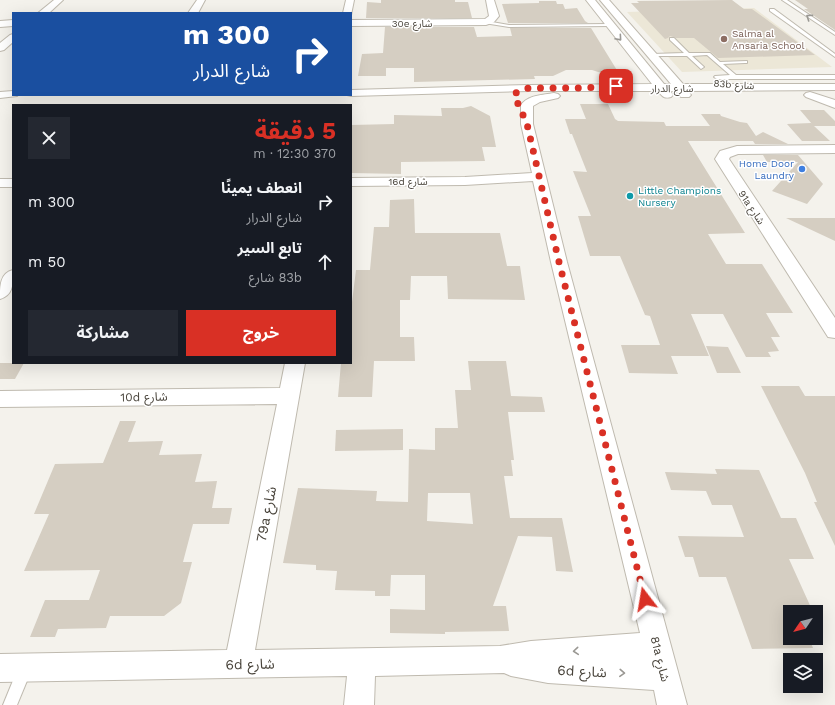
<!DOCTYPE html>
<html lang="ar">
<head>
<meta charset="utf-8">
<style>
  :root { --surface:#171b24; --page:#242831; --text:#f1f3f6; --muted:#9ea1a6; --accent:#d93025 }
  body { margin:0; font-family:"Work Sans","Noto Sans Arabic",sans-serif; background:var(--page); color:var(--text); direction:rtl; height:100vh; display:flex; flex-direction:column; font-size:15px; white-space:nowrap }
  * { box-sizing:border-box; margin:0 }
  p { font-size:13px; color:var(--muted) }
  .icon { flex:none; width:22px; height:22px; fill:none; stroke:currentColor; stroke-width:2; stroke-linecap:round; stroke-linejoin:round }
  .map { position:relative; flex:1; overflow:hidden; direction:ltr }
  .drawer { position:absolute; left:12px; top:104px; width:340px; height:260px; display:flex; flex-direction:column; background:var(--surface); border-radius:0px; box-shadow:0 4px 16px #0002; direction:rtl }
  .drawer>* { flex:none }
  .guide { position:absolute; left:12px; top:12px; width:340px; height:84px; border-radius:0px; box-shadow:0 4px 16px #0002; direction:rtl; background:#1a4fa0; color:#fff; overflow:hidden }
  .needle { width:26px; rotate:235deg }
  .fabs { position:absolute; left:783px; top:605px; display:grid; gap:8px }
  .fabs a { display:grid; place-items:center; width:40px; height:40px; border-radius:0px; background:var(--surface); box-shadow:0 4px 16px #0002; font-size:20px }
  .pin { position:absolute; display:grid; place-items:center; width:34px; height:34px; color:#fff; margin:-17px; border-radius:8px; box-shadow:0 2px 6px #0006 }
  .me { position:absolute; width:44px; margin:-22px; rotate:346deg; stroke-linejoin:round; filter:drop-shadow(0 0 3px #0008) }
  .turn { display:flex; align-items:center; gap:14px; height:84px; padding:0 16px; font-size:18px }
  .turn .icon { width:52px; height:52px; stroke-width:2.5 }
  .turn b { display:block; font-size:28px; line-height:34px }
  .round { display:grid; place-items:center; flex:none; width:42px; height:42px; border-radius:0px; background:var(--page) }
  .summary { display:flex; align-items:center; justify-content:space-between; height:68px; padding:0 16px }
  h1 { font-size:24px; font-weight:700; line-height:30px; color:var(--accent) }
  .action { display:flex; gap:8px; margin-top:auto; padding:8px 16px }
  .action a { flex:1; height:46px; border-radius:0px; background:var(--accent); color:#fff; font-size:16px; font-weight:700; line-height:46px; text-align:center }
  .action a+a { background:var(--page); color:var(--text) }
  ul { padding:0; list-style:none }
  li { display:flex; align-items:center; gap:12px; height:60px; padding:0 16px }
  li div { flex:1 }
  li b { display:block; font-size:15px }
  li em { font-style:normal }
  .map>svg:first-child { display:block }
</style>
</head>
<body>
<div class="map">
<svg width="835" height="705" viewBox="0 0 835 705">
  <rect width="100%" height="100%" fill="#f4f2ec"/>
  <path fill="#ece7d7" d="M754,8l78,59 -150,5 -55,-60z"/>
  <g fill="#d5cec2" fill-rule="evenodd">
    <path d="M381,0h74v2h13l4,16h-106l1,-16 14,1z"/>
    <path d="M732,0l12,9h8l63,46 -97,3 -24,-20h-18l-6,-2 -2,2 -3,1 -34,-36h8l-2,-2z"/>
    <path d="M795,0h40v30l-31,-21h4z"/>
    <path d="M539,1h17l1,3h6l2,5 12,-1 8,13 3,2h-80l-6,-19 37,-1z"/>
    <path d="M385,27h89l3,10 35,-1 -2,-8h81l32,52 -31,-10h-26l-13,6h-19l1,3 -121,3v-14h-28v8h-28l4,-22 21,-1z"/>
    <path d="M580,104h28l7,15 3,2 46,1 2,4h44l-9,-12h19l1,2 19,6 7,1 9,13 7,-4 25,12h-33l-2,-3h-65l57,92 -37,1 18,30h36l31,49h-27l14,24h-9l8,14 -11,1 3,5h-25l-23,-43h-32l18,42h-38l7,18 -49,-1 -8,-28h39l-10,-29 -5,-1 -25,-59h-30l-12,-40h13l-18,-45 14,1 -15,-38h-2l-5,-15h21z"/>
    <path d="M471,106l19,10 6,31h-14l3,14 -84,1v12l-50,-1v-48l43,-1v-9l48,1 -1,-8h22z"/>
    <path d="M800,110h24l11,11v5h-21l16,15h-28l-15,-17 24,-1 1,1z"/>
    <path d="M763,155h35l25,29 -16,20 -35,-13 26,-29h-31z"/>
    <path d="M414,199l1,34h85l7,33h13l5,34 -77,-1 -1,-23h-36l-1,24h-10v37h14l1,24h-41l-2,36h-34l3,-34h10v-53l5,-40h14l4,-43h15l1,-27z"/>
    <path d="M786,218h49v23z"/>
    <path d="M706,346l22,1 13,26h-24z"/>
    <path d="M468,361h38l5,35 31,1 3,15h-37l6,48h-3l2,16h-9l6,42h52l11,54 -17,-1 -4,-34 -34,-1 -25,70h13l3,25 -64,1v2l-55,-1v-24l35,1v-35h-34l-1,21h-15v-5l-40,-1 2,-19 -21,-1v-5l-33,-2 15,-75 79,3 -1,10 32,1 1,-53 26,1v-22h23l-3,-38h16zM428,493h42l3,31 -46,-3z"/>
    <path d="M0,363h24l-9,16h-15z"/>
    <path d="M761,386h38l6,10h30v150l-21,-44h3l-12,-29z"/>
    <path d="M120,421h16l-8,21 35,-1 -4,14 43,-1 -7,28 22,-1 -5,27h20l-3,16h-36l-10,38h9l-11,41 -17,13h-54l-4,12 -48,1 -3,8h-25l15,-37h44l11,-30 -76,1 25,-57h-15l21,-50 48,-1z"/>
    <path d="M403,429v21l-68,1 1,-21z"/>
    <path d="M715,469l44,1 22,48h15l18,41h-25l24,53h-23v26h19l4,10 -61,1 -26,-72h-27l-6,-20h-8l-7,-21 66,1 -12,-32h-20l-6,-14 -35,-1 -6,-18 52,2z"/>
  </g>
  <g fill="none" stroke-linecap="round" stroke-linejoin="round">
    <g stroke="#bfbaaf" stroke-width="2">
      <g id="lane">
        <path d="M782,0h5l48,32v3z"/>
        <path d="M770,9h4l61,45v3l-65,-46z"/>
        <path d="M486,21l23,4 100,-1 2,1 -2,1 -100,1 -25,-4z"/>
        <path d="M670,38h4l15,15h21l10,9 27,-1v2h-2l-22,1 13,11h99v4h-118l-3,-2 1,-1 15,-1 -23,-20 -15,1 12,11 -3,2 -14,-13h-37v-1l2,-1 32,-1 -14,-13z"/>
        <path d="M24,664l5,2 2,5 -14,34h-14l16,-39z"/>
      </g>
    </g>
    <g stroke="#bfbaaf" stroke-width="2">
      <g id="street">
        <path d="M54,0h9l-14,13h-11z"/>
        <path d="M197,0h8l-7,13h-10z"/>
        <path d="M346,0h8l-3,15v-2h-8z"/>
        <path d="M486,0h8l5,16 -5,6 -8,3 -135,1v-6l134,-1 4,-3z"/>
        <path d="M586,0h9l69,84h7l-71,-84h9l74,84h152v6l-147,1 3,4 -2,2h-8l-5,-6h-6l3,4 -2,2c-7,2 -9,-1 -13,-6h-129l-178,5 -4,-1h4v-5l178,-5 123,-1z"/>
        <path d="M13,20v6l-13,1v-6z"/>
        <path d="M13,34v8l-9,8 -4,1v-8l10,-8z"/>
        <path d="M13,91v4h5l-1,1 -17,2v-6z"/>
        <path d="M810,92l25,8v8l-29,-11 -2,-2 2,-2z"/>
        <path d="M554,93l4,1 2,2 -2,2 -18,4 -7,4v18l34,138 120,443h-30l-3,-15 -106,-7 -37,-7 -7,-3 -129,3 -1,29h-30l3,-29 -347,6v-28l227,-4 50,-246 -277,3v-16l280,-3 5,-25h20l-50,287 245,-4 31,-5 109,-8 -89,-371 -18,-81 -68,4 -114,1v-8l114,-1 67,-4 -11,-49v-19c7,-10 22,-10 33,-12z"/>
        <path d="M835,145v8l-97,1 -8,3 -1,2 106,159v20l-7,-1 -113,-178 5,-8 17,-5z"/>
        <rect x="0" y="179" width="13" height="8"/>
        <path d="M13,270c0,12 1,25 -13,29 0,-13 0,-26 13,-29z"/>
      </g>
    </g>
    <use href="#lane" fill="#fff" fill-rule="evenodd"/>
    <use href="#street" fill="#fff" fill-rule="evenodd"/>
  </g>
  <defs><path id="oneway-chevron" d="M-2-3.5L2.5 0L-2 3.5" fill="none" stroke-width="1.6" stroke-linecap="round" stroke-linejoin="round"/></defs>
  <g stroke="#9a9893">
    <use href="#oneway-chevron" transform="translate(809 17) rotate(-146)"/>
    <use href="#oneway-chevron" transform="translate(619 38) rotate(49)"/>
    <use href="#oneway-chevron" transform="translate(576 651) rotate(175)"/>
    <use href="#oneway-chevron" transform="translate(622 673) rotate(3)"/>
  </g>
  <g fill="none" stroke-linecap="round" stroke-linejoin="round">
    <path stroke="#d93025" stroke-width="7" stroke-dasharray="0 12.6" d="M616,86l-34,2h-53l-12,4 -3,3 13,29 32,138 86,337"/>
  </g>
  <circle fill="#8d6e63" stroke="#fff" stroke-width="1.5" cx="724" cy="39" r="4"/>
  <circle fill="#3f7fe0" stroke="#fff" stroke-width="1.5" cx="802" cy="169" r="4"/>
  <circle fill="#0f9aa8" stroke="#fff" stroke-width="1.5" cx="630" cy="196" r="4"/>
  <g text-anchor="middle" stroke-width="3" stroke-linejoin="round" paint-order="stroke">
    <g font-size="10" fill="#48433a" stroke="#fff">
      <text x="412" y="27">30e شارع</text>
      <text transform="translate(734 84) rotate(4)" y="4">83b شارع</text>
      <text x="672" y="92">شارع الدرار</text>
      <text x="408" y="185">16d شارع</text>
      <text transform="translate(752 207) rotate(56)" y="4">91a شارع</text>
    </g>
    <g font-size="10" fill="#785e54" stroke="#fff" text-anchor="start">
      <text x="732" y="37">Salma al<tspan x="732" dy="12">Ansaria School</tspan></text>
    </g>
    <g font-size="10" fill="#366cbe" stroke="#fff" text-anchor="end">
      <text x="794" y="167">Home Door<tspan x="794" dy="12">Laundry</tspan></text>
    </g>
    <g font-size="10" fill="#0d838f" stroke="#fff" text-anchor="start">
      <text x="638" y="194">Little Champions<tspan x="638" dy="12">Nursery</tspan></text>
    </g>
    <g font-size="12" fill="#48433a" stroke="#fff">
      <text transform="translate(144 397) rotate(-1)" y="4">10d شارع</text>
      <text transform="translate(660 659) rotate(76)" y="4">81a شارع</text>
    </g>
    <g font-size="14" fill="#48433a" stroke="#fff">
      <text transform="translate(266 514) rotate(-79)" y="5">79a شارع</text>
      <text transform="translate(250 664) rotate(-1)" y="5">6d شارع</text>
      <text transform="translate(582 671) rotate(3)" y="5">6d شارع</text>
    </g>
  </g>
</svg>
<div class="fabs">
<a><svg class="needle" viewBox="-14 -14 28 28"><path d="M0-13l5 13h-10z" fill="#e53935"/><path d="M0 13l5-13h-10z" fill="#9ea1a6"/></svg></a>
<a><svg class="icon" aria-label="layers" viewBox="0 0 24 24"><path d="M12 4l9 5-9 5-9-5zM3 14l9 5 9-5"/></svg></a>
</div>
<div class="pin" style="left:616px;top:86px;background:#d93025"><svg class="icon" aria-label="arrive" viewBox="0 0 24 24"><path d="M6 21V4h12l-3 4 3 4H6"/></svg></div>
<svg class="me" style="left:645px;top:599px" viewBox="-20 -20 40 40"><path d="M0-17L14 15 0 8-14 15z" fill="#d93025" stroke="#fff" stroke-width="4"/></svg>
<div class="guide">
<div class="turn"><svg class="icon" aria-label="right" viewBox="0 0 24 24"><path d="M7 20v-9h11M14 6l5 5-5 5"/></svg><div><b>300 m</b>شارع الدرار</div></div>
</div>
<section class="drawer">
<div class="summary"><div><h1>5 دقيقة</h1><p>370 m · 12:30</p></div><a class="round"><svg class="icon" aria-label="close" viewBox="0 0 24 24"><path d="M6 6l12 12M18 6L6 18"/></svg></a></div>
<ul>
<li><svg class="icon" aria-label="right" viewBox="0 0 24 24"><path d="M7 20v-9h11M14 6l5 5-5 5"/></svg><div><b>انعطف يمينًا</b><p>شارع الدرار</p></div><em>300 m</em></li>
<li><svg class="icon" aria-label="ahead" viewBox="0 0 24 24"><path d="M12 20V5M6 11l6-6 6 6"/></svg><div><b>تابع السير</b><p>83b شارع</p></div><em>50 m</em></li>
</ul>
<div class="action"><a>خروج</a><a>مشاركة</a></div>
</section>
</div>
</body>
</html>
